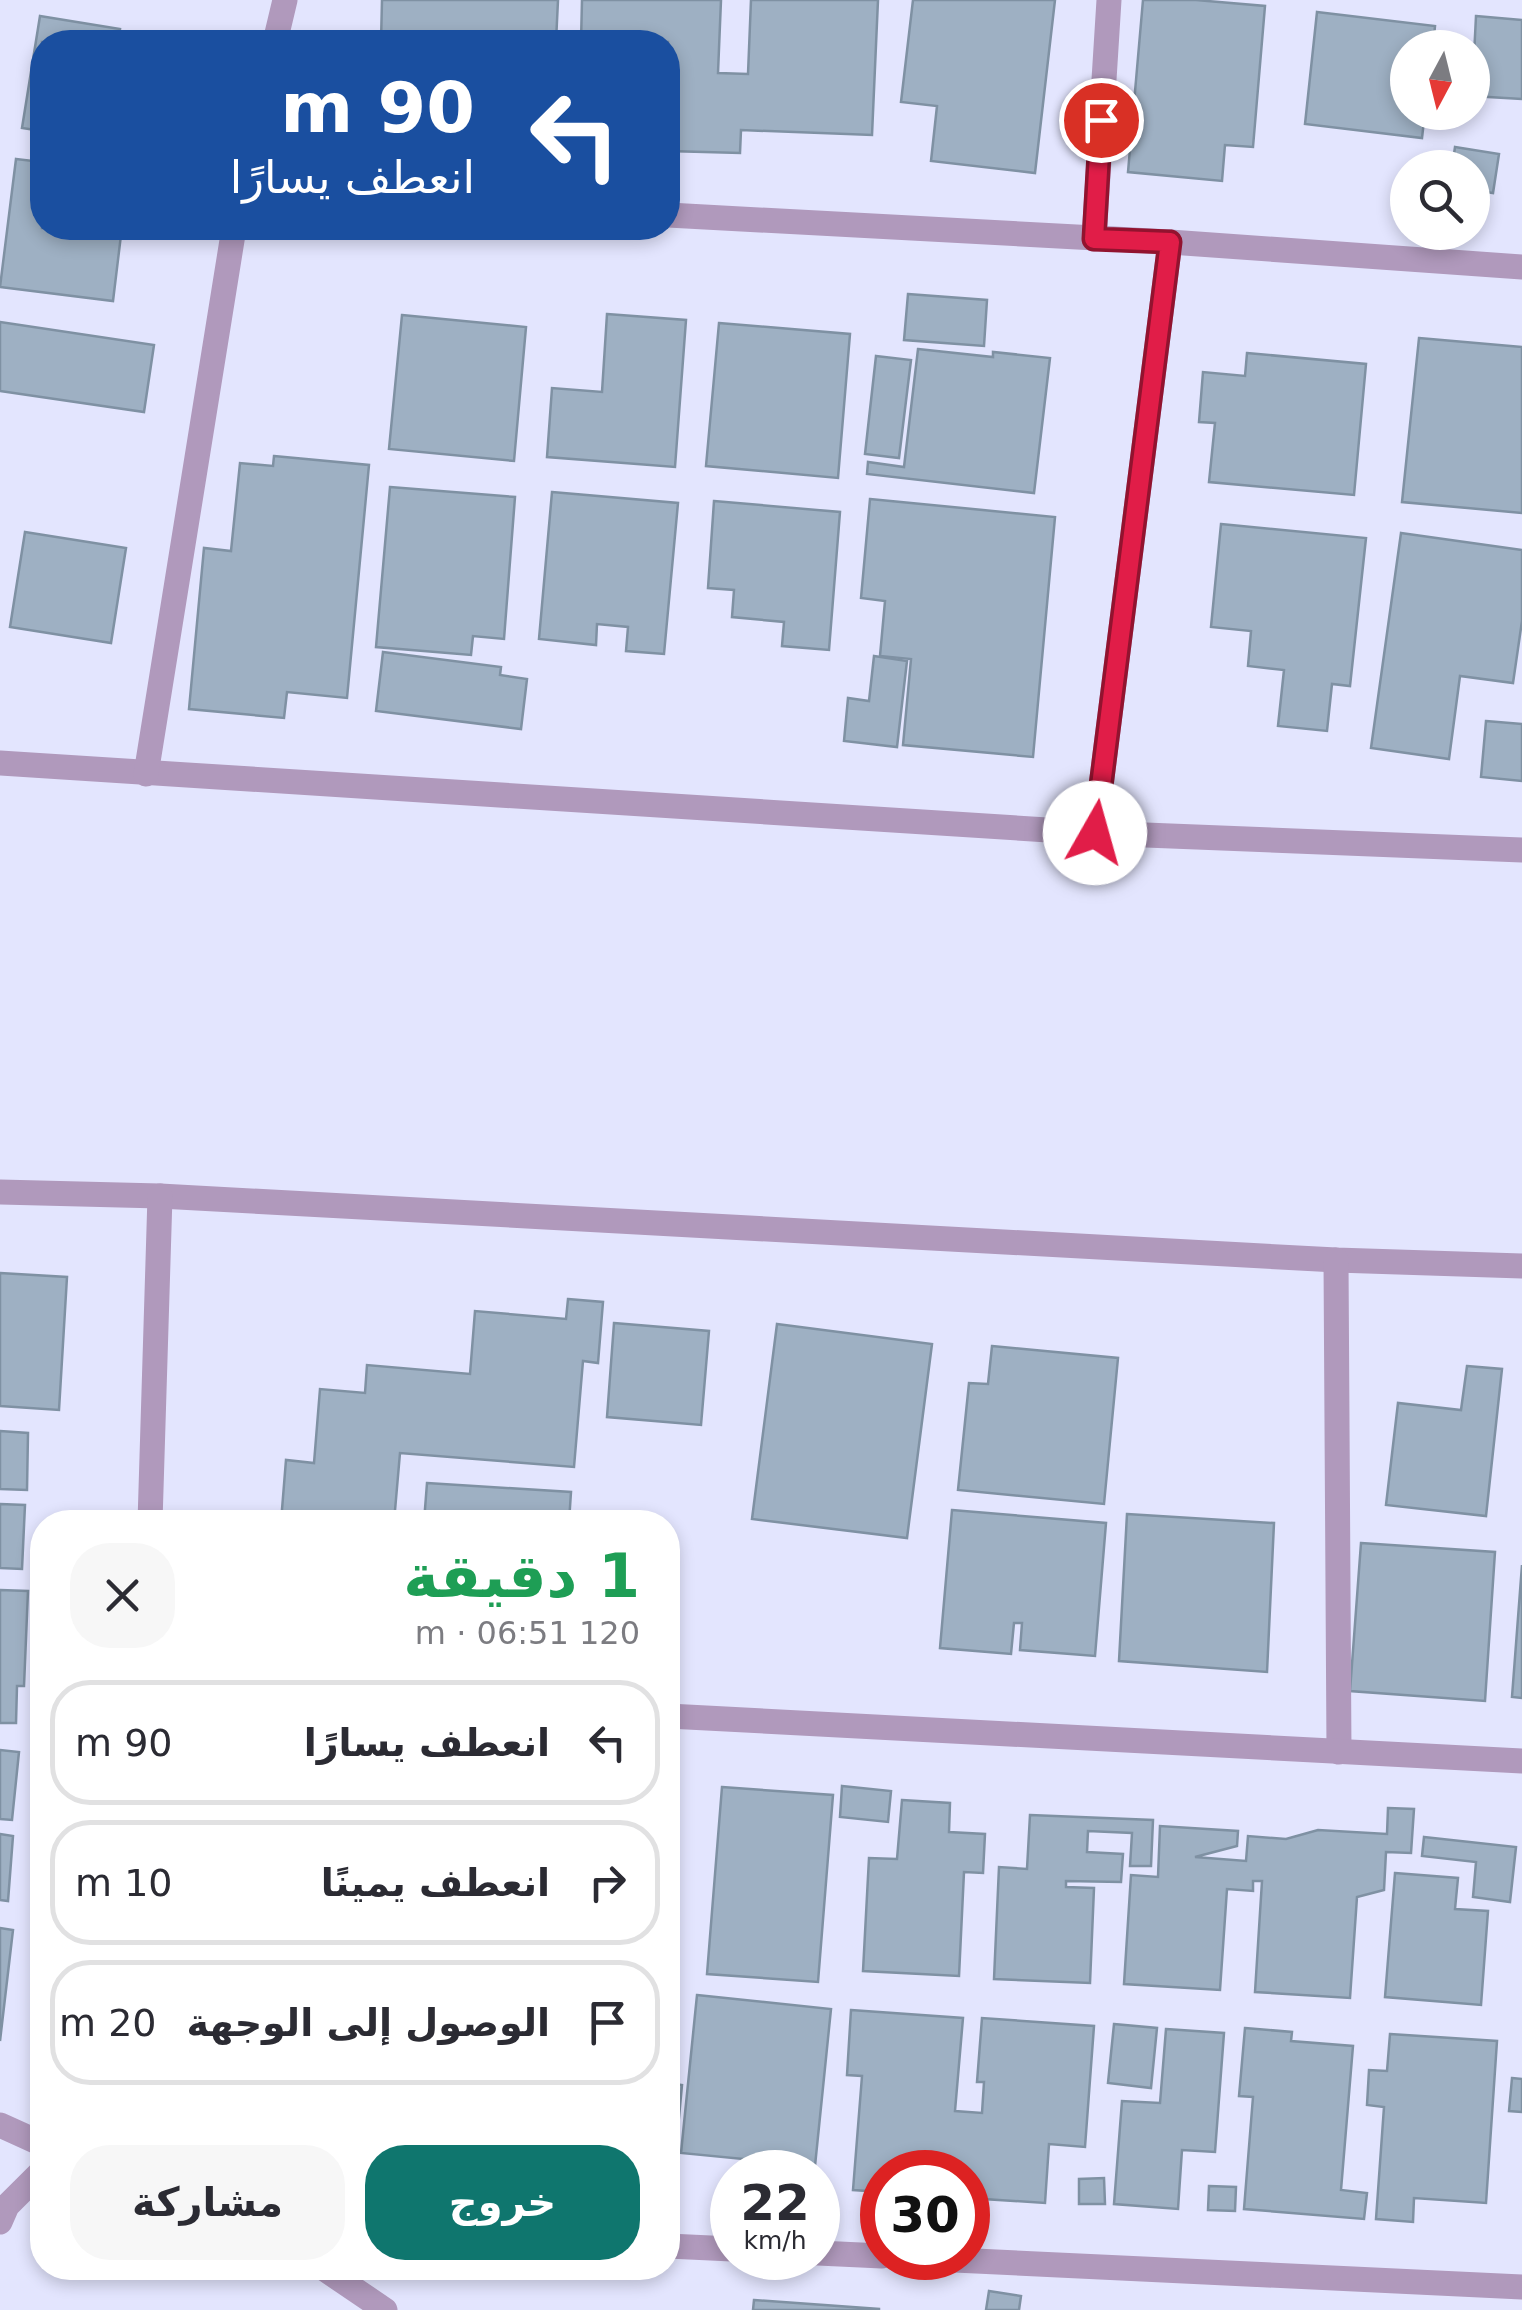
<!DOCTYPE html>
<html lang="ar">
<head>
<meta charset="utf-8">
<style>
  :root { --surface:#fff; --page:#f7f7f7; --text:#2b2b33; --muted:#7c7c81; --line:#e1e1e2; --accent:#0f766e }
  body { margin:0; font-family:"DejaVu Sans","Noto Naskh Arabic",sans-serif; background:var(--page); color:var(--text); direction:rtl; height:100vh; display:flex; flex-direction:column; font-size:38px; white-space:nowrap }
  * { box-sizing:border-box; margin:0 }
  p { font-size:32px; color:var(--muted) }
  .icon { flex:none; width:55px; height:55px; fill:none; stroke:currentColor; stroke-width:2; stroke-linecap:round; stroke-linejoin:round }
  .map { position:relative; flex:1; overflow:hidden; direction:ltr }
  .drawer { position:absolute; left:30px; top:1510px; width:650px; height:770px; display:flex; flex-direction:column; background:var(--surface); border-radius:40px; box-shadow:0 5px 15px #0003; direction:rtl }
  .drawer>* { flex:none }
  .hud { position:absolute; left:30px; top:30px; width:650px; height:210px; border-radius:40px; box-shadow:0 5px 15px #0003; direction:rtl; background:#1a4fa0; color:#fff; overflow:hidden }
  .needle { width:65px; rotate:187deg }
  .controls { position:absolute; left:1390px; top:30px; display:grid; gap:20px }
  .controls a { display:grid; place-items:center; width:100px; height:100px; border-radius:50%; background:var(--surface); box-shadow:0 5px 15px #0003; font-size:50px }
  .speed { position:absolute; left:710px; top:2150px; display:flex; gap:20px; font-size:50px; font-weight:700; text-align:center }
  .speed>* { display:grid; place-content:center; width:130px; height:130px; border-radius:50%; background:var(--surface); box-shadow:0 5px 15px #0003; line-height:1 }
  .speed small { font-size:25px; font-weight:400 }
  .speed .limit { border:15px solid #d22; background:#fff; color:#111 }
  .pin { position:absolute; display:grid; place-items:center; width:85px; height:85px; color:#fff; margin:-42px; border:5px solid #fff; border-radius:50%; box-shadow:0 2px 10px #0007 }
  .me { position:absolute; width:110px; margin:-55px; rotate:7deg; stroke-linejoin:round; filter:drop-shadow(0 0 8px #0008) }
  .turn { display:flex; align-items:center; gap:35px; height:210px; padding:0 40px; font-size:45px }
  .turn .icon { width:130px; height:130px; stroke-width:2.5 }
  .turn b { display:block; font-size:70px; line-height:85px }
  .round { display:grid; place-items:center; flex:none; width:105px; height:105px; border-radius:40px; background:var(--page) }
  .head { display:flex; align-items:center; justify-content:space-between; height:170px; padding:0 40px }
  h1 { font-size:60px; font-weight:800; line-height:75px; color:#1e9e55 }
  .cta { display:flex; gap:20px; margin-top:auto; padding:20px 40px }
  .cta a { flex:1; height:115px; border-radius:40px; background:var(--accent); color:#fff; font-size:40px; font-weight:800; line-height:115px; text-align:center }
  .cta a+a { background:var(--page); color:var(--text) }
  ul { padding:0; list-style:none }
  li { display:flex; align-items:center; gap:30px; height:125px; margin:0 20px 15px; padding:0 20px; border:5px solid var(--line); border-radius:40px }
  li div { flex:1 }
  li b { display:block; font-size:38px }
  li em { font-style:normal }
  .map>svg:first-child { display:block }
</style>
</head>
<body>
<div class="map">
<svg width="1522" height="2310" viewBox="0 0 1522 2310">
  <rect width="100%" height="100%" fill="#e3e5fe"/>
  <g fill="#9eb0c3" stroke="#7f91a3" stroke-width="2.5">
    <path d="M382,0h176l-2,42h-175z"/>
    <path d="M582,0h139l-3,73 30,1 3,-74h127l-6,135 -131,-5 -1,23 -72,-2v-109h-87z"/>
    <path d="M913,0h142l-20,173 -104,-12 6,-55 -36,-4z"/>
    <path d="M1143,0h53l69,6 -12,141 -28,-2 -3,36 -94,-9z"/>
    <path d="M1317,12l118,14 -2,22h-25v64h17l-3,26 -117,-14z"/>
    <path d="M40,16l80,13 -2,13h-76v89l-20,-3z"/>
    <path d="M1476,16l46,4v79l-50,-3z"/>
    <path d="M1455,147l44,7 -6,39 -21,-3v-22h-20z"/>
    <path d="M16,159l26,3v66h57v5l22,2 -8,66 -113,-14z"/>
    <path d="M908,294l79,6 -3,46 -80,-6z"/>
    <path d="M607,314l79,6 -11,147 -128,-10 5,-69 50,4z"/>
    <path d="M402,315l124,12 -12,134 -125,-12z"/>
    <path d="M0,322l154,23 -10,67 -144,-21z"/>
    <path d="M719,323l131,11 -12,144 -132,-12z"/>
    <path d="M1419,338l103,9v166l-120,-11z"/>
    <path d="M918,349l75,8v-5l57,6 -16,135 -167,-19 1,-12 36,5z"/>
    <path d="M1247,353l119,11 -12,131 -145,-13 6,-59 -16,-1 4,-50 42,4z"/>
    <path d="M876,356l35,4 -12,98 -34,-4z"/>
    <path d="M274,456l95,9 -22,233 -60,-6 -3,26 -95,-9 15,-161 27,3 9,-88 33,3z"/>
    <path d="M390,487l125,10 -11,142 -31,-3 -2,19 -95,-8z"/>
    <path d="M552,492l126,11 -14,151 -38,-3 2,-24 -31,-3 -1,21 -57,-6z"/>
    <path d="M870,499l185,18 -22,240 -130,-12 8,-86 -31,-3 5,-55 -24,-3z"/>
    <path d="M714,501l126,11 -11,138 -47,-4 2,-24 -52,-5 2,-27 -26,-2z"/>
    <path d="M1221,524l145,14 -16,148 -18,-2 -5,47 -49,-5 6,-56 -36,-4 3,-35 -40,-4z"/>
    <path d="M25,532l101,16 -15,95 -101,-16z"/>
    <path d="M1401,533l121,17v71l-9,62 -53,-7 -11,83 -78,-11z"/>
    <path d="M383,652l118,15 -1,8 27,4 -6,50 -145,-18z"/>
    <path d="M874,656l33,5 -10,86 -53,-6 4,-43 21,3z"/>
    <path d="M1486,721l36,3v57l-41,-4z"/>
    <path d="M0,1273l67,4 -8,133 -59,-4z"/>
    <path d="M568,1299l35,3 -5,61 -15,-2 -9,106 -174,-14 -6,69h-113l5,-62 28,3 6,-74 45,4 2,-28 103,9 5,-63 91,8z"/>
    <path d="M614,1323l95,8 -8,94 -94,-8z"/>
    <path d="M777,1324l155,20 -25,194 -155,-19z"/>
    <path d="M992,1346l126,12 -14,146 -146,-14 11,-107 19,1z"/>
    <path d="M1467,1366l35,3 -16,147 -100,-11 12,-102 63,7z"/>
    <path d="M0,1431l28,2 -1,57 -27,-1z"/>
    <path d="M427,1483l144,9 -2,30h-145z"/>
    <path d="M0,1504l25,1 -3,64 -22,-1z"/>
    <path d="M952,1510l154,13 -11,133 -75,-6 2,-27h-8l-3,31 -71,-6z"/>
    <path d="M1127,1514l147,9 -7,149 -148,-11z"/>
    <path d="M1361,1543l134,9 -10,149 -135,-10z"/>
    <path d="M1522,1565v133l-10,-1z"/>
    <path d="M0,1590l28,1 -4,95h-7l-1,37h-16z"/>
    <path d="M0,1750l19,2 -7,68 -12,-1z"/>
    <path d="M842,1786l49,5 -3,31 -48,-5z"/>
    <path d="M722,1787l111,8 -15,187 -111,-8z"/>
    <path d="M902,1800l48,3 -1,29 36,2 -2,39 -19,-1 -5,104 -96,-5 6,-113 28,1z"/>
    <path d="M1388,1808l26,1 -3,44 -25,-1 -2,38 -27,7 -7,101 -95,-6 7,-111h-9v10l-26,-2 -7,101 -96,-6 7,-109 27,2 2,-51 78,5 -1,15 -42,11 51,4 2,-25 38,3 32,-9 69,4z"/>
    <path d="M1030,1815l123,5 -2,46h-21l2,-33 -44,-2 -1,21 36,2 -2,28 -55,-1v6l28,1 -4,95 -96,-4 5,-112 28,2z"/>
    <path d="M0,1834l13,2 -5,65 -8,-1z"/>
    <path d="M1424,1837l92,10 -6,55 -37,-5 3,-35 -54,-6z"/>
    <path d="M1395,1873l63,5 -3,31 33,2 -7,94 -96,-8z"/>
    <path d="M0,1928l13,2 -13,111z"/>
    <path d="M697,1995l134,14 -16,157 -134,-13z"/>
    <path d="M851,2010l112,8 -8,93 27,2 2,-31h-7l5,-64 112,8 -9,121 -36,-3 -4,59 -77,-5v-26h-86v20l-29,-2 9,-114 -15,-1z"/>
    <path d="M1114,2024l43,4 -6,60 -43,-5z"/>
    <path d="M1245,2028l47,4 -1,9 62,5 -12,144 26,3 -3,26 -120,-10 9,-112 -14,-1z"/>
    <path d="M1166,2029l58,4 -9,119 -33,-2 -4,59 -64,-5 8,-103 38,2z"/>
    <path d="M1390,2034l107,7 -11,162 -72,-5 -1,24 -37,-3 8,-112 -17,-2 2,-35 18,1z"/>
    <path d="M1512,2078l10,1v33l-13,-1z"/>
    <path d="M668,2083l14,2 -9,96h-5z"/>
    <path d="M1104,2178l1,26h-26v-25z"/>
    <path d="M1209,2186l27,1 -1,24 -27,-1z"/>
    <path d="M989,2291l32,5 -2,14h-33z"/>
    <path d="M754,2300l125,9v1h-126z"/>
  </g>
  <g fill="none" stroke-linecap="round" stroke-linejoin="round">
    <g stroke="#b099bc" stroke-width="25">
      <path d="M275,42l10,-42"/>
      <path d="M668,215l502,27 352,25"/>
      <path d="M1094,239l15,-239"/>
      <path d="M0,763l1095,70 427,17"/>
      <path d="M146,774l88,-546"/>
      <path d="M1095,833l75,-591"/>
      <path d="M0,1192l160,4 1176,64 186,6"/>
      <path d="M1336,1260l3,492"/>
      <path d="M150,1522l10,-326"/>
      <path d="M668,1716l854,45"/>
      <path d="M0,2125l42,19"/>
      <path d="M0,2222l7,-16 35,-35"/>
      <path d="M668,2246l64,3"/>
      <path d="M818,2253l64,3"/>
      <path d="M912,2258l610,29"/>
      <path d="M323,2268l62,42"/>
    </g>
  </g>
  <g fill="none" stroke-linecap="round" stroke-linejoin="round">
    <g stroke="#92132f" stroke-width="25">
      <path id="route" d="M1095,833l75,-591 -76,-3 7,-119"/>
    </g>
    <use href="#route" stroke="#e11d48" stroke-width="18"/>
  </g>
</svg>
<div class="controls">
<a><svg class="needle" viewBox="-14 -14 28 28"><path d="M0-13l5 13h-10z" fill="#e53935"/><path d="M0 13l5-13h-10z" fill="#7c7c81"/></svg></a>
<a><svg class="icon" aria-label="search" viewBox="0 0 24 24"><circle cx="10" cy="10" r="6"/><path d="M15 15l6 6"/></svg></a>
</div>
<div class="speed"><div>22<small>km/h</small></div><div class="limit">30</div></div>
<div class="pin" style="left:1101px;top:120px;background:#d93025"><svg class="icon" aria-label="arrive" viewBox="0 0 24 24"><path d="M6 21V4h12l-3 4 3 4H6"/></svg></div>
<svg class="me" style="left:1095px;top:833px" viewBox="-20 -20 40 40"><circle r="19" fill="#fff"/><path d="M0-13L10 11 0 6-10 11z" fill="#e11d48"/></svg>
<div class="hud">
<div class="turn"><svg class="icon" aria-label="left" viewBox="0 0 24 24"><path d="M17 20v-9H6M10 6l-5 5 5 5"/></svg><div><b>90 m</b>انعطف يسارًا</div></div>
</div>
<section class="drawer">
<div class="head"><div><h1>1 دقيقة</h1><p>120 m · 06:51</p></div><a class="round"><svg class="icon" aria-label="close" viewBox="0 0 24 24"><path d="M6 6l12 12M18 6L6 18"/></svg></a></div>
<ul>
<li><svg class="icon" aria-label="left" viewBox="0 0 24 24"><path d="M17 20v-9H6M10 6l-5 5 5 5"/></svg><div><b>انعطف يسارًا</b></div><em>90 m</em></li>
<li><svg class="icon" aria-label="right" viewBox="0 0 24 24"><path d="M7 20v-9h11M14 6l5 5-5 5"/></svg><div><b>انعطف يمينًا</b></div><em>10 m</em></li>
<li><svg class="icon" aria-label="arrive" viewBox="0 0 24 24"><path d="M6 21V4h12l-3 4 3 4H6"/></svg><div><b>الوصول إلى الوجهة</b></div><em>20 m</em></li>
</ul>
<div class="cta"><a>خروج</a><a>مشاركة</a></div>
</section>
</div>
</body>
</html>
